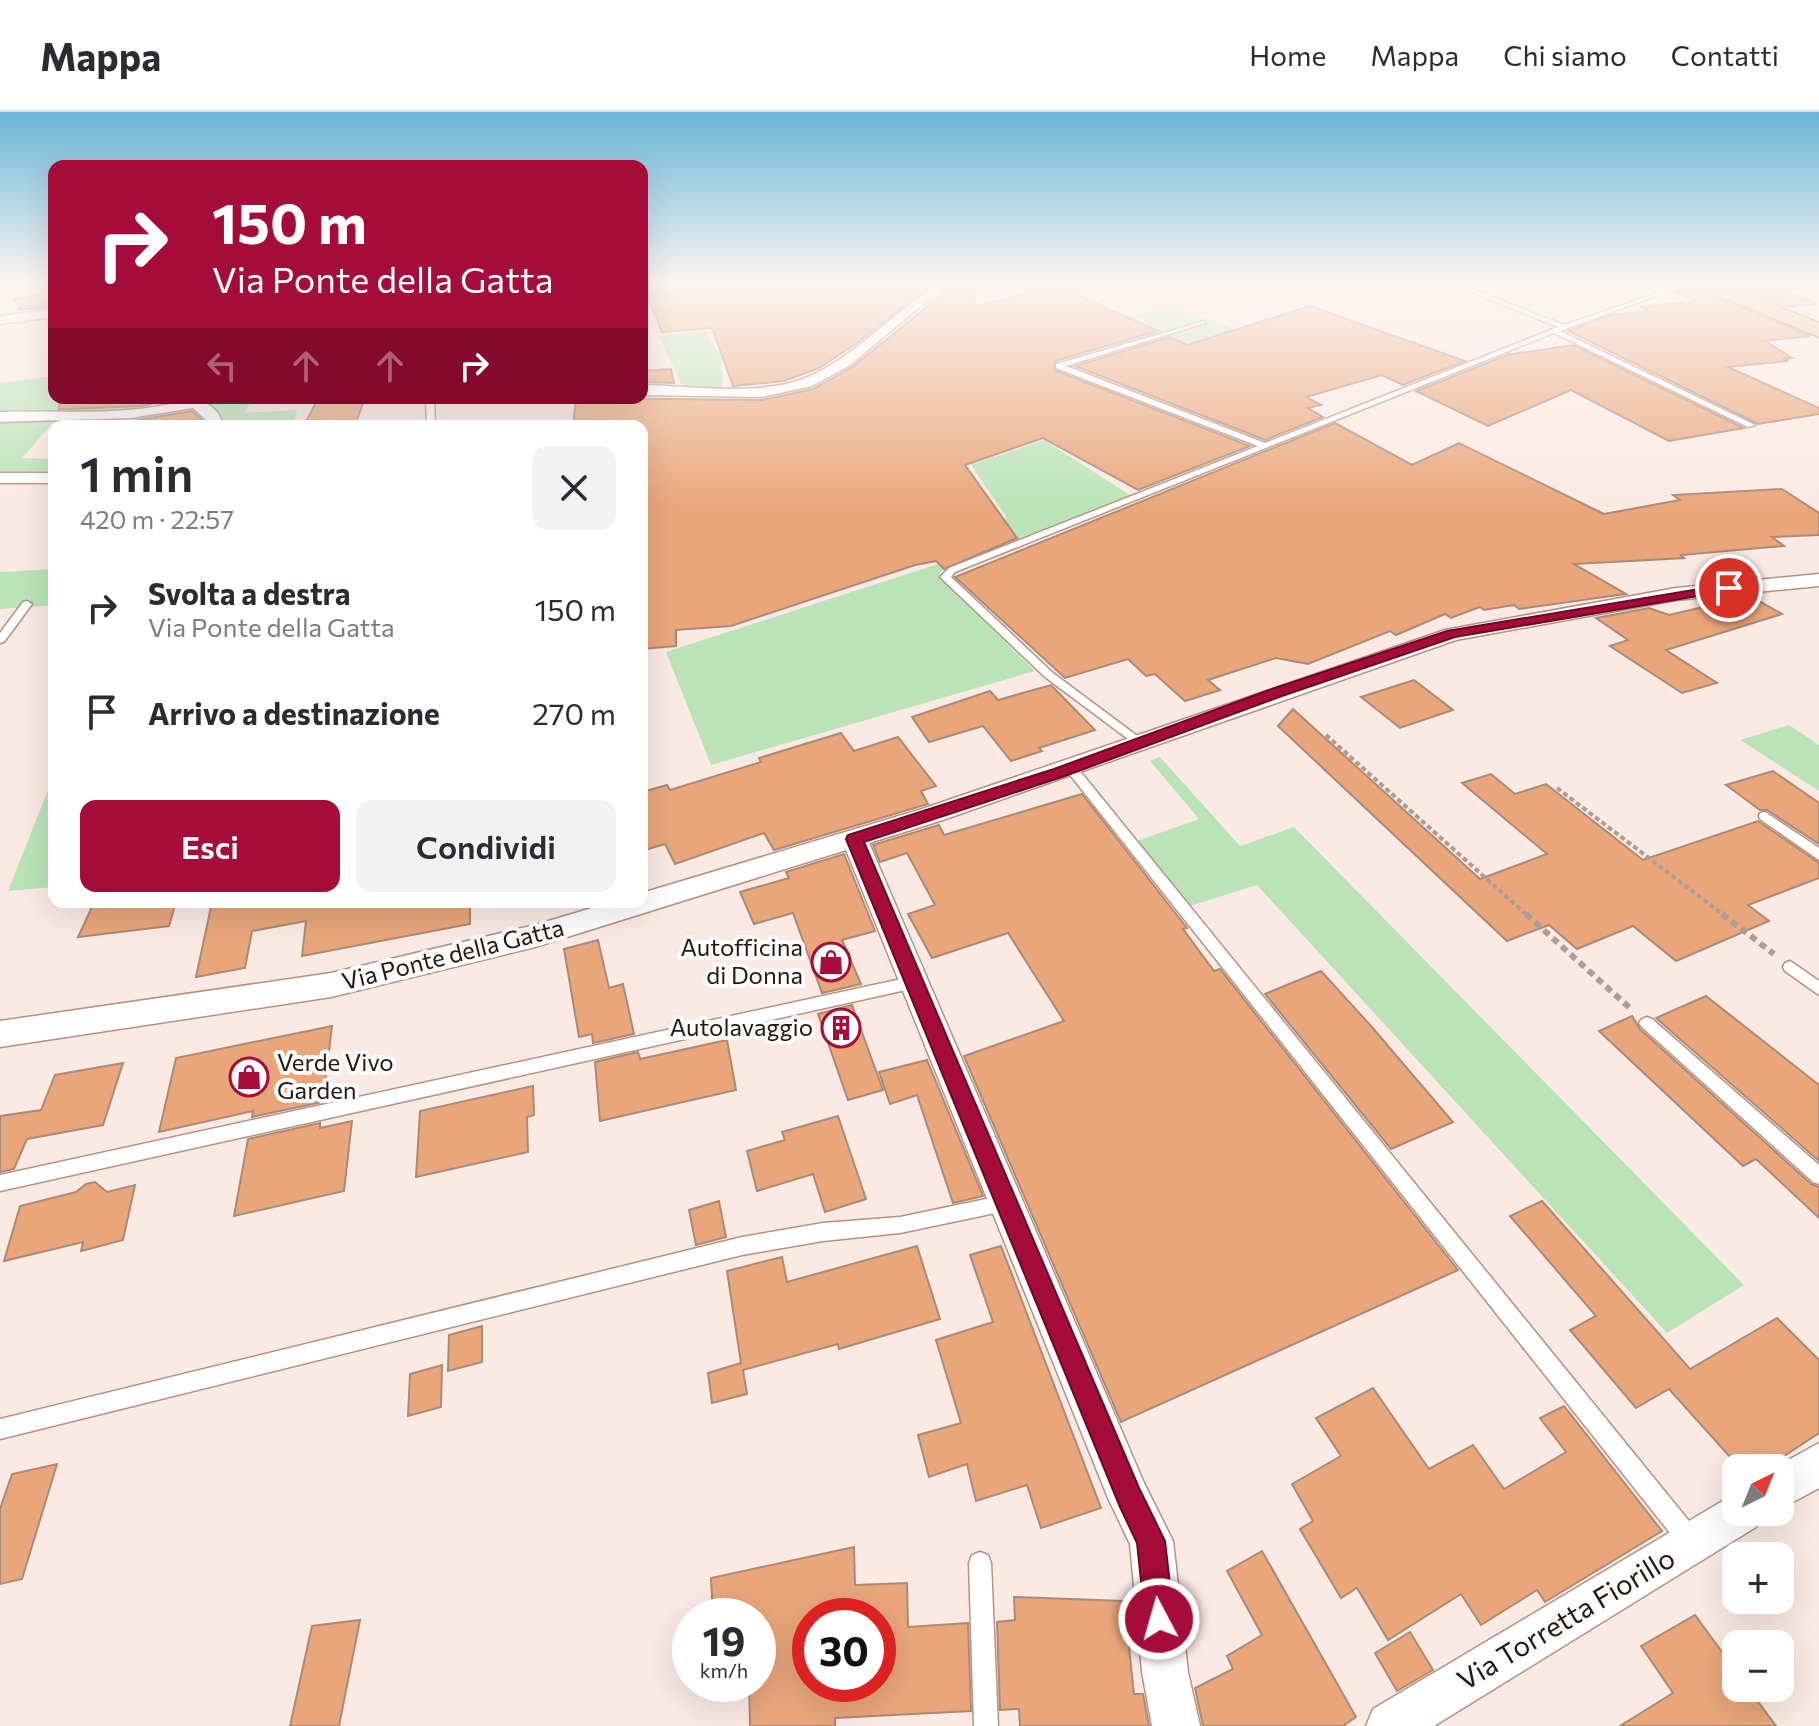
<!DOCTYPE html>
<html lang="it">
<head>
<meta charset="utf-8">
<style>
  :root { --surface:#fff; --page:#f2f2f3; --text:#2b2b33; --muted:#7c7c81; --line:#e1e1e2; --accent:#a60c39 }
  body { margin:0; font-family:Commissioner,sans-serif; background:var(--page); color:var(--text); height:100vh; display:flex; flex-direction:column; font-size:30px; white-space:nowrap }
  * { box-sizing:border-box; margin:0 }
  p { font-size:26px; color:var(--muted) }
  .icon { flex:none; width:44px; height:44px; fill:none; stroke:currentColor; stroke-width:2; stroke-linecap:round; stroke-linejoin:round }
  .map { position:relative; flex:1; overflow:hidden }
  .drawer { position:absolute; left:48px; top:308px; width:600px; height:488px; display:flex; flex-direction:column; background:var(--surface); border-radius:16px; box-shadow:0 8px 32px #0002 }
  .drawer>* { flex:none }
  .guide { position:absolute; left:48px; top:48px; width:600px; height:244px; border-radius:16px; box-shadow:0 8px 32px #0002; background:#a60c39; color:#fff; overflow:hidden }
  .needle { width:52px; rotate:43deg }
  .buttons { position:absolute; left:1722px; top:1342px; display:grid; gap:16px }
  .buttons a { display:grid; place-items:center; width:72px; height:72px; border-radius:16px; background:var(--surface); box-shadow:0 8px 32px #0002; font-size:40px }
  .speed { position:absolute; left:672px; top:1486px; display:flex; gap:16px; font-size:40px; font-weight:700; text-align:center }
  .speed>* { display:grid; place-content:center; width:104px; height:104px; border-radius:50%; background:var(--surface); box-shadow:0 8px 32px #0002; line-height:1 }
  .speed small { font-size:20px; font-weight:400 }
  .speed .limit { border:12px solid #d22; background:#fff; color:#111 }
  .pin { position:absolute; display:grid; place-items:center; width:68px; height:68px; color:#fff; margin:-34px; border:4px solid #fff; border-radius:50%; box-shadow:0 2px 8px #0007 }
  .me { position:absolute; width:88px; margin:-44px; rotate:354deg; stroke-linejoin:round; filter:drop-shadow(0 0 6px #0008) }
  .turn { display:flex; align-items:center; gap:28px; height:168px; padding:0 32px; font-size:36px }
  .turn .icon { width:104px; height:104px; stroke-width:2.5 }
  .turn b { display:block; font-size:56px; line-height:68px }
  .lanes { display:flex; align-items:center; height:76px; padding:0 32px; background:#0003; justify-content:center; gap:40px; direction:ltr }
  .lanes .off { opacity:.35 }
  .round { display:grid; place-items:center; flex:none; width:84px; height:84px; border-radius:16px; background:var(--page) }
  .overview { display:flex; align-items:center; justify-content:space-between; height:136px; padding:0 32px }
  h1 { font-size:48px; font-weight:600; line-height:60px }
  .button { display:flex; gap:16px; margin-top:auto; padding:16px 32px }
  .button a { flex:1; height:92px; border-radius:16px; background:var(--accent); color:#fff; font-size:32px; font-weight:600; line-height:92px; text-align:center }
  .button a+a { background:var(--page); color:var(--text) }
  ul { padding:0; list-style:none }
  li { display:flex; align-items:center; gap:24px; height:104px; padding:0 32px }
  li div { flex:1 }
  li b { display:block; font-size:30px }
  li em { font-style:normal }
  header { display:flex; align-items:center; gap:48px; box-sizing:border-box; height:112px; padding:0 40px; background:var(--surface); border-bottom:2px solid var(--line) }
  header strong { font-size:38px }
  nav { display:flex; gap:44px; margin-inline-start:auto; font-size:28px }
  .map>svg:first-child { display:block }
</style>
</head>
<body>
<header>
<strong>Mappa</strong>
<nav><a>Home</a><a>Mappa</a><a>Chi siamo</a><a>Contatti</a></nav>
</header>
<div class="map">
<svg width="1819" height="1614" viewBox="0 0 1819 1614">
  <rect width="100%" height="100%" fill="#fbeae4"/>
  <g fill="#bae4b8">
    <path d="M1170,194l64,23 -90,28 -63,-28z"/>
    <path d="M705,218l16,26 2,32 -41,-2 -23,-50z"/>
    <path d="M54,264v22h93l7,11 -154,6v-32z"/>
    <path d="M199,286h56l-11,15 53,-3 -4,16h-74v-8z"/>
    <path d="M58,305l-36,41 32,1v18h-54v-57z"/>
    <path d="M1044,328l86,55 -187,74 -4,7 96,95 -324,94 -45,-113 269,-87 72,-47 -36,-53z"/>
    <path d="M54,457v36l-54,4v-37z"/>
    <path d="M1789,613l30,20v46l-79,-51z"/>
    <path d="M1160,645l80,89 54,-19 450,458 -77,48 -410,-448 -67,21 -53,-65 62,-22 -49,-58z"/>
    <path d="M54,663v112l-46,4z"/>
  </g>
  <g fill="#e9a67a" stroke="#ab8a76" stroke-width="2" fill-rule="evenodd">
    <path d="M642,171h292l-81,63 -34,22 -35,13 -51,5 -21,-58 -50,4z"/>
    <path d="M957,171h16l2,23 77,-18 1,5 12,-4 93,42 -103,30 -1,9 196,76 -112,44 -95,-52 -78,27 52,73 -73,31 -8,-8 -21,4 -184,61 -55,4v16l-34,3v-223h-69l3,-28 186,2 51,-11 39,-22z"/>
    <path d="M1692,171l5,7 113,46 -45,5 27,17 -9,1 5,2 -60,6 91,41v6l-61,10 -190,-93 44,-16 38,-4 -8,-4 55,-6 -22,-9 6,-1 -4,-6 -14,-1z"/>
    <path d="M1730,171h34l53,21 -28,3z"/>
    <path d="M54,180v14l-34,4 -6,-11z"/>
    <path d="M1310,194l155,55 -62,24 -21,-10 -76,22 15,8 -13,3 15,9 -58,23 -190,-74 95,-29 17,8z"/>
    <path d="M1573,233l171,83 -75,13 -98,-51 -83,36 -72,-35 91,-36z"/>
    <path d="M671,257l3,14 -32,-1v-11z"/>
    <path d="M60,286h120l-39,8 -72,3h-10z"/>
    <path d="M318,286h47l-10,27 -51,1z"/>
    <path d="M192,299l10,9 -57,6h-91l3,-3 74,-2z"/>
    <path d="M1335,311l77,42 47,-22 145,71 76,-14 -7,-5 109,-6 37,24v22l-47,2 12,9 -103,9 3,3 -110,6 52,30 -107,15 -5,-4 -30,5 -4,-3 -29,11 -6,-4 -49,21 -6,-4 -82,33 -32,-6 -68,22 12,10 -35,11 -30,-27 -9,2 -18,-17 -63,19 -110,-101z"/>
    <path d="M1750,484l32,18 -116,36 51,33 -35,10 -72,-47 18,-6 -32,-22 53,-10 20,7z"/>
    <path d="M1414,568l39,30 -53,18 -39,-31z"/>
    <path d="M1051,573l44,45 -56,18 3,3 -31,10 -28,-35 -54,16 -17,-25 78,-26 8,9z"/>
    <path d="M1293,597l187,170 67,-25 -85,-71 29,-9 24,20 31,-10 97,76 115,-39 61,42v15l-71,27 21,16 -93,40 -43,-35 -56,23 -28,-24 -42,16 -229,-215z"/>
    <path d="M841,621l13,18 44,-14 38,49 -15,5 7,13 -154,46 -10,-17 -89,31 -10,-20 -23,7v-59l25,-7 3,5 91,-28 -2,-4z"/>
    <path d="M1773,659l46,32v41l-52,-34h-7l-34,-25z"/>
    <path d="M1082,682l105,134 -4,1 31,42 6,-2 238,301 -337,152 -157,-366 100,-35 -56,-88 -76,25 -24,-44 27,-9 -28,-52 -27,9 -7,-17 66,-20 5,10z"/>
    <path d="M844,742l31,77 -33,9 19,44 -39,9 -29,-80 -39,11 -14,-32 49,-14 -3,-6z"/>
    <path d="M113,790h63l-7,24 -91,11 14,-30 20,-2z"/>
    <path d="M212,790h258v22l-168,32 4,-35 -54,10 -7,37 -49,9z"/>
    <path d="M598,828l11,48 14,-4 11,50 -41,9 -1,-9 -13,3 -15,-88z"/>
    <path d="M1321,859l50,55 82,96 -62,27 -126,-155z"/>
    <path d="M1706,884l113,89v76l-163,-143z"/>
    <path d="M852,893l31,85 -35,10 -30,-86z"/>
    <path d="M1632,904l8,13 171,155 8,3v31l-63,-59 -13,7 -144,-135z"/>
    <path d="M332,914l-9,76 -71,15 1,-6 -94,21 17,-74z"/>
    <path d="M727,928l9,50 -136,31 -5,-59 43,-10 2,7z"/>
    <path d="M927,948l56,136 -30,7 -36,-108 -27,9 -11,-32z"/>
    <path d="M123,951l-20,62 -76,14 -13,30 -14,3v-56l41,-6 14,-35z"/>
    <path d="M533,974l1,29 -7,2 1,35 -112,25 4,-66z"/>
    <path d="M838,1004l28,83 -41,13 -12,-38 -56,17 -10,-40 38,-11 -3,-8z"/>
    <path d="M352,1009l-8,70 -110,25 14,-77 72,-16v5z"/>
    <path d="M95,1070l12,10 28,-7 -12,55 -42,11 2,-9 -79,19 16,-55 56,-14 10,-8z"/>
    <path d="M719,1089l7,36 -30,8 -7,-35z"/>
    <path d="M1542,1089l148,168 87,-51 42,42v73l-53,35h-26l-71,-79 -33,19 -66,-78 26,-14 -86,-100z"/>
    <path d="M917,1134l23,73 -101,30 -1,-5 -95,26 4,24 -35,9 -4,-30 33,-10 -14,-92 55,-14 5,25z"/>
    <path d="M1001,1134l100,262 -60,20 -14,-43 -51,16 -9,-37 -38,13 -11,-42 43,-12 -25,-83 57,-18 -23,-67z"/>
    <path d="M482,1214v36l-34,9 1,-36z"/>
    <path d="M442,1253l-1,42 -33,9 2,-42z"/>
    <path d="M1373,1276l56,81 44,-24 31,44 62,-37 -26,-34 24,-12 98,125 -117,71 -8,-12 -56,35 -20,-31 -73,46 -31,-52 -16,10 -41,-69 13,-8 -21,-37 49,-28 -25,-38z"/>
    <path d="M57,1352l-35,115 -22,5v-75l12,-35z"/>
    <path d="M854,1435l1,38 52,-2 1,44 60,-4 3,88 -136,7v8h-85l-1,-42h9v-68h-45l-2,-38zM810,1504h68v68h-68z"/>
    <path d="M1262,1439l94,166 -13,9h-140l-8,-38 38,-19 -6,-13 35,-21 -35,-64z"/>
    <path d="M1014,1485l110,4 10,93h9l6,32h-129l-1,-17 -19,1 -3,-88 18,-2z"/>
    <path d="M1695,1503l41,56v17h12l28,38h-156l53,-33 -32,-47z"/>
    <path d="M360,1508l-21,106h-49l22,-100z"/>
    <path d="M1410,1520l23,38 -36,21 -22,-38z"/>
  </g>
  <g fill="none" stroke-linecap="round" stroke-linejoin="round">
    <g stroke="#b69182" stroke-width="3">
      <g id="lane">
        <path d="M1448,171h9l107,42 111,-38v2l-115,42 195,94 -7,2 -194,-94 -599,239 -4,5 102,96 91,68v6l-4,1 -95,-71 -105,-100 9,-9 309,-122 -202,-78v-4l149,-43v2l-139,43 199,77 293,-116z"/>
        <path d="M426,286h8l1,28h-8z"/>
        <path d="M27,489l5,3 -28,38 -4,1v-10l23,-31z"/>
        <path d="M1071,652l4,1 622,766 3,8 -3,8 -8,3 -8,-3 -614,-776 -2,-3z"/>
        <path d="M1765,700l54,36v12l-59,-41 -1,-3 1,-3z"/>
        <path d="M1790,849l29,20v14l-34,-24 -2,-4 2,-4z"/>
        <path d="M915,864l5,2 2,4 -2,4 -5,2 -915,203v-16z"/>
        <path d="M1647,905l5,2 167,146v19l-6,-2 -171,-155 -3,-4 3,-4z"/>
        <path d="M1005,1083l6,2 3,6 -3,6 -6,2 -105,22 -77,8 -81,14 -742,184v-20l742,-182 81,-14 77,-6z"/>
        <path d="M980,1440l8,3 3,8 7,163h-24l-5,-163 3,-8z"/>
      </g>
    </g>
    <g stroke="#b69182" stroke-width="3">
      <g id="street">
        <path d="M939,171h15l-38,27 -66,55 -38,21 -50,11 -120,-2v-10c48,1 116,11 161,-6 46,-17 93,-68 136,-96z"/>
        <path d="M54,197v8l-54,7v-8z"/>
        <path d="M183,286c18,0 37,9 40,28h-16l-1,-6 -13,-12 -62,10 -131,4v-10c57,-2 131,5 185,-12z"/>
        <rect x="0" y="361" width="54" height="10"/>
        <path d="M1819,462v12l-143,14 -220,40 -516,181 -71,22 275,640 29,58 15,131 12,54h-48l-10,-54 -12,-128 -22,-46 -262,-648 -311,97 -204,50 -331,50v-26l331,-48 204,-48 77,-23h30v-9l280,-84 523,-179 231,-42z"/>
        <path d="M1819,1331v45l-39,21v-41h-6z"/>
        <path d="M1736,1381v19h26l-6,15 -322,199h-68l7,-17z"/>
      </g>
    </g>
    <g stroke="#9b6c2a" stroke-width="3">
      <path id="primary" d="M1695,171h27l97,40v14l-121,-50z"/>
    </g>
    <g stroke="#ad9d97" stroke-width="4" stroke-dasharray="5 3" stroke-linecap="butt">
      <path d="M1326,623l202,181"/>
      <path d="M1557,676l168,128"/>
    </g>
    <g stroke="#ad9d97" stroke-width="6" stroke-dasharray="7 5" stroke-linecap="butt">
      <path d="M1526,802l105,95"/>
      <path d="M1722,802l52,40"/>
    </g>
    <use href="#lane" fill="#fff" fill-rule="evenodd"/>
    <use href="#street" fill="#fff" fill-rule="evenodd"/>
    <use href="#primary" fill="#e9c288" fill-rule="evenodd"/>
  </g>
  <linearGradient id="sky" x2="0" y2="1"><stop stop-color="#68b5d7"/><stop offset="0.43" stop-color="#fdf6f3"/><stop offset="1" stop-color="#fdf6f3" stop-opacity="0"/></linearGradient>
  <rect width="1819" height="397" fill="url(#sky)"/>
  <path fill="#a60c39" stroke="#6c0825" stroke-width="2" d="M1729,472l5,1v5l-279,47 -173,59 -217,80 -201,66 275,646 26,53 9,78 -4,11 -11,4 -10,-4 -4,-11 -8,-76 -17,-36 -274,-668 2,-4 206,-66 218,-80 175,-58z"/>
  <defs>
    <g id="shop-ring" transform="scale(2)"><circle r="9.5" fill="#fbfbfb" stroke="#a60c39" stroke-width="1.5"/><path d="M-5-2.5h2.3a2.7 3.5 0 0 1 5.4 0H5L5.5 6h-11ZM-1.5-2.5h3a1.5 2.3 0 0 0-3 0Z" fill="#a60c39"/></g>
    <g id="building-ring" transform="scale(2)"><circle r="9.5" fill="#fbfbfb" stroke="#a60c39" stroke-width="1.5"/><path d="M-4-6H4V6H1V3H-1V6H-4ZM-2.5-4.3h1.7v1.8h-1.7ZM.8-4.3h1.7v1.8H.8ZM-2.5-1h1.7V.8h-1.7ZM.8-1h1.7V.8H.8Z" fill="#a60c39"/></g>
  </defs>
  <g fill-rule="evenodd">
    <use href="#shop-ring" x="831" y="850"/>
    <use href="#building-ring" x="841" y="916"/>
    <use href="#shop-ring" x="249" y="965"/>
  </g>
  <g text-anchor="middle" stroke-width="8" stroke-linejoin="round" paint-order="stroke">
    <g font-size="24" fill="#241610" stroke="#fbfbfb" text-anchor="end">
      <text x="803" y="844">Autofficina<tspan x="803" dy="28">di Donna</tspan></text>
      <text x="813" y="924">Autolavaggio</text>
      <text x="277" y="959" text-anchor="start">Verde Vivo<tspan x="277" dy="28">Garden</tspan></text>
    </g>
    <g font-size="24" fill="#241610" stroke="#fbfbfb">
      <text transform="translate(453 843) rotate(-14)" y="8">Via Ponte della Gatta</text>
    </g>
    <g font-size="28" fill="#241610" stroke="#fbfbfb">
      <text transform="translate(1566 1507) rotate(-31)" y="10">Via Torretta Fiorillo</text>
    </g>
  </g>
</svg>
<div class="buttons">
<a><svg class="needle" viewBox="-14 -14 28 28"><path d="M0-13l5 13h-10z" fill="#e53935"/><path d="M0 13l5-13h-10z" fill="#7c7c81"/></svg></a>
<a>+</a>
<a>−</a>
</div>
<div class="speed"><div>19<small>km/h</small></div><div class="limit">30</div></div>
<div class="pin" style="left:1729px;top:476px;background:#d93025"><svg class="icon" aria-label="arrive" viewBox="0 0 24 24"><path d="M6 21V4h12l-3 4 3 4H6"/></svg></div>
<svg class="me" style="left:1159px;top:1507px" viewBox="-20 -20 40 40"><circle r="17" fill="#a60c39" stroke="#fff" stroke-width="3"/><path d="M0-11L8 9 0 5-8 9z" fill="#fff"/></svg>
<div class="guide">
<div class="turn"><svg class="icon" aria-label="right" viewBox="0 0 24 24"><path d="M7 20v-9h11M14 6l5 5-5 5"/></svg><div><b>150 m</b>Via Ponte della Gatta</div></div>
<div class="lanes"><svg class="icon off" aria-label="left" viewBox="0 0 24 24"><path d="M17 20v-9H6M10 6l-5 5 5 5"/></svg><svg class="icon off" aria-label="ahead" viewBox="0 0 24 24"><path d="M12 20V5M6 11l6-6 6 6"/></svg><svg class="icon off" aria-label="ahead" viewBox="0 0 24 24"><path d="M12 20V5M6 11l6-6 6 6"/></svg><svg class="icon" aria-label="right" viewBox="0 0 24 24"><path d="M7 20v-9h11M14 6l5 5-5 5"/></svg></div>
</div>
<section class="drawer">
<div class="overview"><div><h1>1 min</h1><p>420 m · 22:57</p></div><a class="round"><svg class="icon" aria-label="close" viewBox="0 0 24 24"><path d="M6 6l12 12M18 6L6 18"/></svg></a></div>
<ul>
<li><svg class="icon" aria-label="right" viewBox="0 0 24 24"><path d="M7 20v-9h11M14 6l5 5-5 5"/></svg><div><b>Svolta a destra</b><p>Via Ponte della Gatta</p></div><em>150 m</em></li>
<li><svg class="icon" aria-label="arrive" viewBox="0 0 24 24"><path d="M6 21V4h12l-3 4 3 4H6"/></svg><div><b>Arrivo a destinazione</b></div><em>270 m</em></li>
</ul>
<div class="button"><a>Esci</a><a>Condividi</a></div>
</section>
</div>
</body>
</html>
